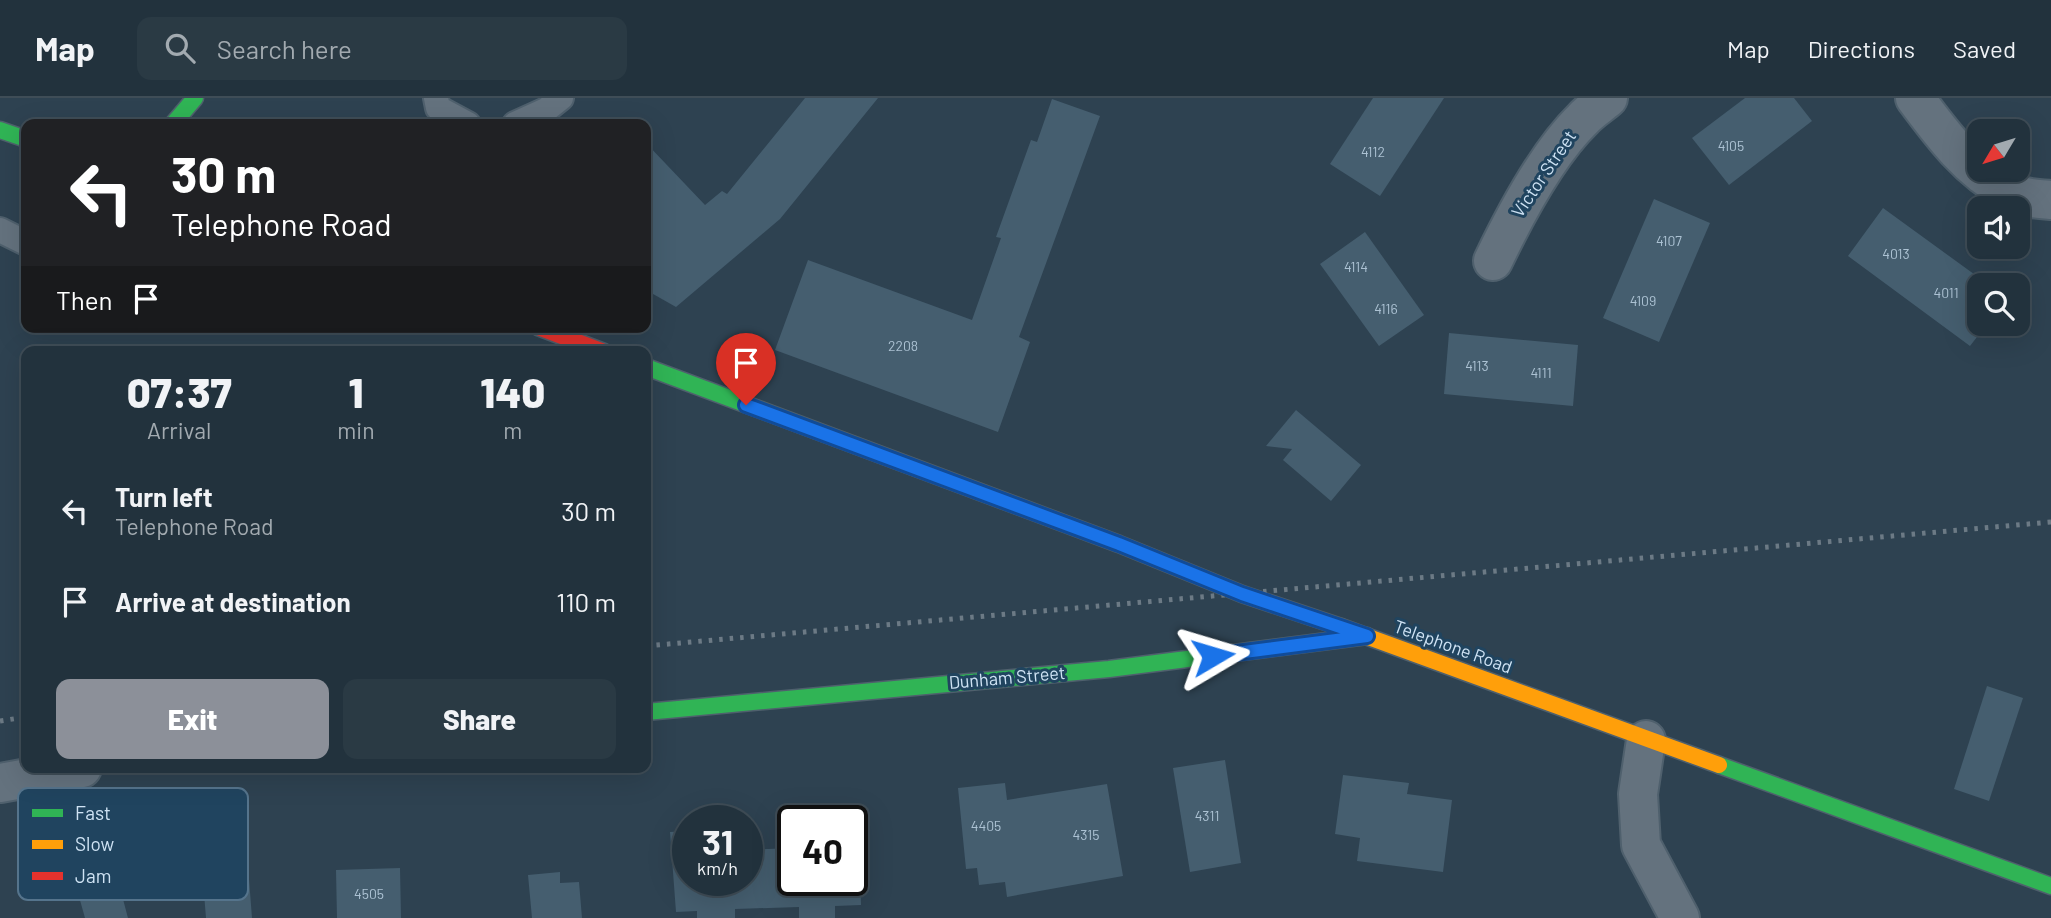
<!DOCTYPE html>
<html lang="en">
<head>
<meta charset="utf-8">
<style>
  :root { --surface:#22323d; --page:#2a3a44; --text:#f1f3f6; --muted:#a2aab0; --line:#3f4d57; --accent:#8c9099 }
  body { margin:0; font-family:Barlow,sans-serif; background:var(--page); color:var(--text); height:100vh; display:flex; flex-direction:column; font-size:26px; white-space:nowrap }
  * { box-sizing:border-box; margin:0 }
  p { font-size:23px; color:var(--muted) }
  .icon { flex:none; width:38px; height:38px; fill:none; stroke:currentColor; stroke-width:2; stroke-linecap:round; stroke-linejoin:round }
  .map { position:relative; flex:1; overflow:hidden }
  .panel { position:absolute; left:21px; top:248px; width:630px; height:427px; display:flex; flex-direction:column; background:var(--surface); border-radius:14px; box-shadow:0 7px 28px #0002,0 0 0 2px var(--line) }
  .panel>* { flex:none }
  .banner { position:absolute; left:21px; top:21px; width:630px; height:214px; border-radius:14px; box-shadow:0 7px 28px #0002,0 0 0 2px var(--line); background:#202124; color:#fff; overflow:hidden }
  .needle { width:46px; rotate:232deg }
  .controls { position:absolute; left:1967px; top:21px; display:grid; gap:14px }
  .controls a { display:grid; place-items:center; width:63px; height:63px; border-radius:14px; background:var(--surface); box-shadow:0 7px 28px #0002,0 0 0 2px var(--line); font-size:35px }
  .speed { position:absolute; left:672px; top:707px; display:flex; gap:14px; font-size:35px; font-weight:700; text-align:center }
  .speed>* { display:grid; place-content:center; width:91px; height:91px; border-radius:50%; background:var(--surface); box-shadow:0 7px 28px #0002,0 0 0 2px var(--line); line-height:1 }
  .speed small { font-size:18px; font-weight:400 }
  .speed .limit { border:4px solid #111; border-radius:10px; background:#fff; color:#111 }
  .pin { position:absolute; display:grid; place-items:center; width:60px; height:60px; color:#fff; margin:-72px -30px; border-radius:50% 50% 50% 0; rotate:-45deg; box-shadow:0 0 7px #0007 }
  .pin .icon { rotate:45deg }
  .me { position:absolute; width:77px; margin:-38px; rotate:83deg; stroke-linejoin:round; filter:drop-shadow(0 0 5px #0008) }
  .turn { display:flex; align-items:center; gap:24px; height:147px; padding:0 35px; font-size:32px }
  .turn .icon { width:91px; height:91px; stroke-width:2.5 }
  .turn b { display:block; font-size:49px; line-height:60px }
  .then { display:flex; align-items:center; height:66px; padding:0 35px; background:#0003; gap:14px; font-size:26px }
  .eta { display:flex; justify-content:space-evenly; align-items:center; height:119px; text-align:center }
  .eta b { font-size:42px; font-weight:800; line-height:49px }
  .primary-button { display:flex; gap:14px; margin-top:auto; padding:14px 35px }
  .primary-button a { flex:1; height:80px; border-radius:14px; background:var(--accent); color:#fff; font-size:28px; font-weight:800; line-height:80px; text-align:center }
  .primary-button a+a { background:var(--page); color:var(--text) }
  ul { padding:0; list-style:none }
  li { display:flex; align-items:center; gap:21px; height:91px; padding:0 35px }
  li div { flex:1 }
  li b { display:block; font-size:26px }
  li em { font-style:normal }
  header { display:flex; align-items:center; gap:42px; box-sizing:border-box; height:98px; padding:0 35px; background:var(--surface); border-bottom:2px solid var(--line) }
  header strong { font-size:33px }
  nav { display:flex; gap:38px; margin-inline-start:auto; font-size:24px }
  .search { width:490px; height:63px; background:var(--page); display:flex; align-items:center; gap:18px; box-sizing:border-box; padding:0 24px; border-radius:14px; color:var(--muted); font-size:26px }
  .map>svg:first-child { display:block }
</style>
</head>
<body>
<header>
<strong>Map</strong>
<div class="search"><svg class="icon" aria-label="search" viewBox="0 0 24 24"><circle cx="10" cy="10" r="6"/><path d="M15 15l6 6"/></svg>Search here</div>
<nav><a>Map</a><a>Directions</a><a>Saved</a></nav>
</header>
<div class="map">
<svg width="2051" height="820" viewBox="0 0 2051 820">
  <rect width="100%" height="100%" fill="#2e4251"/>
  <g fill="#455e6f">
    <path d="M805,0h73l-98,121 -104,88 -30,-17v-147l59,62 17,-14 5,3z"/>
    <path d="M1373,0h71l-64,98 -50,-32z"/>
    <path d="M1745,0h49l18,23 -83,64 -37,-47z"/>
    <path d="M1052,1l48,17 -81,221 11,5 -32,90 -223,-82 33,-90 164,60 29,-82 -5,-1 35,-97 6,2z"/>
    <path d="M1654,101l56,24 -51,119 -56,-24z"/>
    <path d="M1883,110l106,77h-10v39h8l-17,22 -122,-90z"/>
    <path d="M1365,134l59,83 -45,31 -59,-82z"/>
    <path d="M1449,235l129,12 -5,61 -129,-12z"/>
    <path d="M1296,312l65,55 -30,36 -48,-41 9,-11 -26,-3z"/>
    <path d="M1987,588l36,12 -34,103 -35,-12z"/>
    <path d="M1225,662l16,103 -51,9 -17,-104z"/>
    <path d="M1343,677l66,8 -2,11 45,6 -9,72 -86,-11 3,-23 -25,-4z"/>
    <path d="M1005,685l2,17 100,-16 16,92 -116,21 -2,-15 -26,3 -2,-17 -11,1 -8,-81z"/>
    <path d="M730,713v10h-39v-8z"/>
    <path d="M688,733v49h59v-30l46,-2v32h59v-35l7,-1 2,61 -26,1v12h-36v-11l-64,2v9h-38v-7l-21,1 -6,-80z"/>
    <path d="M107,741l21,79h-43l-19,-68z"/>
    <path d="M242,753l1,15h5l4,52h-46l-4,-49 5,-1 -1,-14z"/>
    <path d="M400,770l1,50h-64l-1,-48z"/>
    <path d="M560,774v11l19,-1 3,36h-50l-4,-43z"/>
  </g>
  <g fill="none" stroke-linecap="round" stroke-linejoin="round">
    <g stroke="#4f606d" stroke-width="28">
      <g id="lane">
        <path d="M436,0l2,10 30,16"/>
        <path d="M515,26l31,-14 15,-12"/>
        <path d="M0,132l26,13"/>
      </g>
    </g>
    <g stroke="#4f606d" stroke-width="42">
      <g id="street">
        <path d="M1915,0c26,35 53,72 93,93 11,7 30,8 43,9"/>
        <path d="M1493,163c22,-46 54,-107 90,-142 7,-8 17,-14 25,-21"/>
        <path d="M1646,642l-8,54 3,51 39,73"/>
        <path d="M0,685l82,-15"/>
      </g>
    </g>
    <g stroke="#4f606d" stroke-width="19">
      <g id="fast">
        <path d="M173,26l22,-26"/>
        <path d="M0,32l26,9"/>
        <path d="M646,269l473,177 123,50 99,33"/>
        <path d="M646,614l463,-43 258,-33"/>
        <path d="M1719,667l332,121"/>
      </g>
    </g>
    <g stroke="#4f606d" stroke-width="19">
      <path id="slow" d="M1341,529l378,138"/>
    </g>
    <g stroke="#4f606d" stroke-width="19">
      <path id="jam" d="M538,229l66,25"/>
    </g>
    <use href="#lane" stroke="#64727e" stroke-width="24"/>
    <use href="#street" stroke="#64727e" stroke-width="38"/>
    <use href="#fast" stroke="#30b455" stroke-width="16"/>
    <use href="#slow" stroke="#ff9f0a" stroke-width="16"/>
    <use href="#jam" stroke="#e5322d" stroke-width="16"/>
    <g stroke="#6c7a85" stroke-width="5" stroke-dasharray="3.5 7" stroke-linecap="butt">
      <path d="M646,548l1405,-124"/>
      <path d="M0,623l26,-4"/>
    </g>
  </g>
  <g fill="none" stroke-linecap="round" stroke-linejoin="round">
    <g stroke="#114b97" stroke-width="18">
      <path id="route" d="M746,307l373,139 123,50 125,42 -154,20"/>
    </g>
    <use href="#route" stroke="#1a73e8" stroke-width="12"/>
  </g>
  <g text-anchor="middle" stroke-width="6" stroke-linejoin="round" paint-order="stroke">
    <g font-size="14" fill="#acc2d3">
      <text x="1731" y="53">4105</text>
      <text x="1373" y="59">4112</text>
      <text x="1669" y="148">4107</text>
      <text x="1896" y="161">4013</text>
      <text x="1356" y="174">4114</text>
      <text x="1946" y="200">4011</text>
      <text x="1643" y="208">4109</text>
      <text x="1386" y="216">4116</text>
      <text x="903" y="253">2208</text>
      <text x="1477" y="273">4113</text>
      <text x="1541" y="280">4111</text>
      <text x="1207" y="723">4311</text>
      <text x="986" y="733">4405</text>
      <text x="1086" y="742">4315</text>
      <text x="369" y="801">4505</text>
    </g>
    <g font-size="18" fill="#cfe3f4" stroke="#20445f">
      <text transform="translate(1544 76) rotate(-56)" y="6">Victor Street</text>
      <text transform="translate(1453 549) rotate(20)" y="6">Telephone Road</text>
      <text transform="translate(1007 580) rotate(-5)" y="6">Dunham Street</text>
    </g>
  </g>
  <rect x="18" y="690" width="230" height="112" rx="10" fill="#20445f" stroke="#55748c" stroke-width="2"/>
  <rect x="32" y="711" width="31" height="8" fill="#30b455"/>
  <rect x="32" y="742" width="31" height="9" fill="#ff9f0a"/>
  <rect x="32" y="774" width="31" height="8" fill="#e5322d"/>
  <g font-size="19" fill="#cfe3f4">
    <text x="75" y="722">Fast</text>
    <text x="75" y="753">Slow</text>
    <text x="75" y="785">Jam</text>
  </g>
</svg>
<div class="controls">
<a><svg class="needle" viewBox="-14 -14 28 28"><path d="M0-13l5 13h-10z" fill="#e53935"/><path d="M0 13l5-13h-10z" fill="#a2aab0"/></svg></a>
<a><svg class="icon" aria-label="sound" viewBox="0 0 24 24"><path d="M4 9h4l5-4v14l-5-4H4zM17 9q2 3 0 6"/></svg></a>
<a><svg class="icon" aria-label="search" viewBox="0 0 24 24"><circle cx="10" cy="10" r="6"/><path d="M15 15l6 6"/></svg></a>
</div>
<div class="speed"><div>31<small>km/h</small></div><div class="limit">40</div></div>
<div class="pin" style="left:746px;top:307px;background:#d93025"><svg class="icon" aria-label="arrive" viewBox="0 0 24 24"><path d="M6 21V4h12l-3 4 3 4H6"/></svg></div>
<svg class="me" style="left:1213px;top:558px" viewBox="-20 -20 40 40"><path d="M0-17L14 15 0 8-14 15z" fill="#1a73e8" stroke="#fff" stroke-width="4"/></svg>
<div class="banner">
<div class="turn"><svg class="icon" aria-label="left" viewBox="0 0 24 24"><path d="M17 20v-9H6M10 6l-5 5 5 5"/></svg><div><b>30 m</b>Telephone Road</div></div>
<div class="then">Then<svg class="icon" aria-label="arrive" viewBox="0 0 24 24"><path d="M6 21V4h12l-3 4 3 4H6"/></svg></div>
</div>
<section class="panel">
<div class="eta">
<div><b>07:37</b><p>Arrival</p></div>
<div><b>1</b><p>min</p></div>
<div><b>140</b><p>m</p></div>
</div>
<ul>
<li><svg class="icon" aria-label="left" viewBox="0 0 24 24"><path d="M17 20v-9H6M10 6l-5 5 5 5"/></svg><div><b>Turn left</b><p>Telephone Road</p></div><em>30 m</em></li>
<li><svg class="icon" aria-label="arrive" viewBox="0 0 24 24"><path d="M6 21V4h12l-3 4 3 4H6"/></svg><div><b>Arrive at destination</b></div><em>110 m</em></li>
</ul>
<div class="primary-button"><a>Exit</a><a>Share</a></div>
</section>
</div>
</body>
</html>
